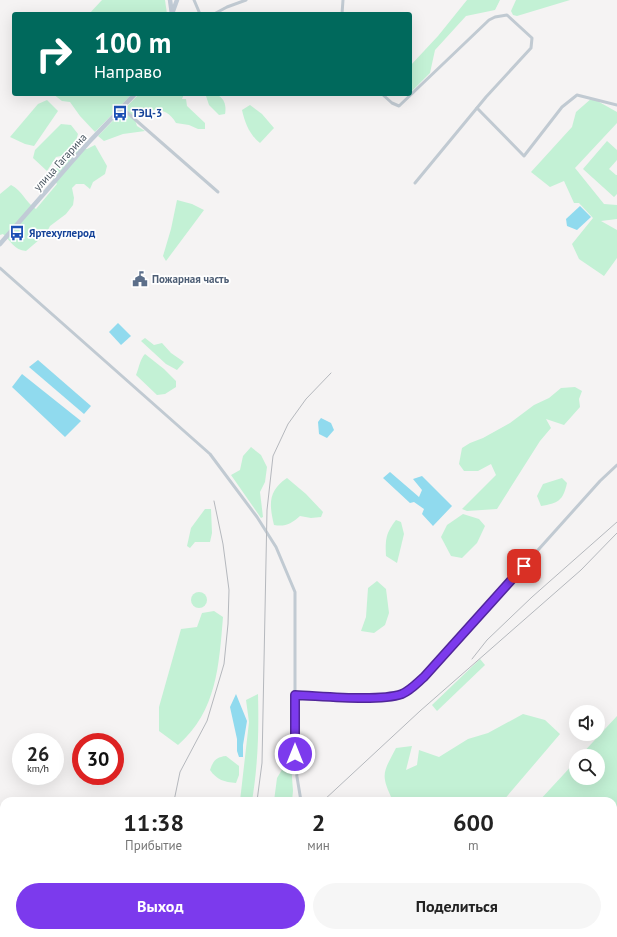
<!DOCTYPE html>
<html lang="ru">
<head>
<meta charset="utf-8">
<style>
  :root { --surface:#fff; --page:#f6f6f6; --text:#222; --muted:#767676; --accent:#7c3aed }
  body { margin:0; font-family:"PT Sans",sans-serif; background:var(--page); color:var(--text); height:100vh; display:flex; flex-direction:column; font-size:15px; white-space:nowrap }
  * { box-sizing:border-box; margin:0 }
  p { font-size:13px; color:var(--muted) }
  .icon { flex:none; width:22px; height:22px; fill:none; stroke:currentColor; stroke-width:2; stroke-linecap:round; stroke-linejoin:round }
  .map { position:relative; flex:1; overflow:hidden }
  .drawer { position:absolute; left:0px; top:797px; width:617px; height:140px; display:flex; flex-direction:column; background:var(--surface); border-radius:12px 12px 0 0; box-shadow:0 4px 16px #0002 }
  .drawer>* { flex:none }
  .guide { position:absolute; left:12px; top:12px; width:400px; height:84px; border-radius:4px; box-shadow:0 4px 16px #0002; background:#00695c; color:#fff; overflow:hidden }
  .fabs { position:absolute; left:569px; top:705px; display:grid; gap:8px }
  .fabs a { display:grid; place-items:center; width:36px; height:36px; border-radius:50%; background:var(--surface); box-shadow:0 4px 16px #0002; font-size:20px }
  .speed { position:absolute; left:12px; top:733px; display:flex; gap:8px; font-size:20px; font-weight:700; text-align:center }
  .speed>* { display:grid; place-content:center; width:52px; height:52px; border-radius:50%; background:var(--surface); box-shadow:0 4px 16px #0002; line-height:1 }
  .speed small { font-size:10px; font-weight:400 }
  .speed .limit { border:6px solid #d22; background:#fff; color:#111 }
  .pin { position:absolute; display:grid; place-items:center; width:34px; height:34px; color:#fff; margin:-17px; border-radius:8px; box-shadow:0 2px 6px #0006 }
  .me { position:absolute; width:44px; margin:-22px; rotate:0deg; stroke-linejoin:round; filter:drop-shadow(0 0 3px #0008) }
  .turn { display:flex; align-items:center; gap:14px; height:84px; padding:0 16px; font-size:18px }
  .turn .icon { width:52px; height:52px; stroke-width:2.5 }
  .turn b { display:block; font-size:28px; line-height:34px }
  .eta { display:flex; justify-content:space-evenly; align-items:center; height:68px; text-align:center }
  .eta b { font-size:24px; font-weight:700; line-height:28px }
  .button { display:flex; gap:8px; margin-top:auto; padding:8px 16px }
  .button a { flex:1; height:46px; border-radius:24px; background:var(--accent); color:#fff; font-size:16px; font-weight:700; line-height:46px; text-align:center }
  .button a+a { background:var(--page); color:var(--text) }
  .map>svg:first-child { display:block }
</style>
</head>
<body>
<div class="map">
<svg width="617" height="937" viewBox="0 0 617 937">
  <rect width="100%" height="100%" fill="#f5f3f3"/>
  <g fill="#c3f1d5">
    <path d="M102,0h63l2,14h-78z"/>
    <path d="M467,0h33l-5,10 -29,6 -31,34 -5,23 -20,20v-27l28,-30z"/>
    <path d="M516,0h54l-53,16 -4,-1 -2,-4z"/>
    <path d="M53,94h79l-37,38 -15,-16 -10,-14 -8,-1z"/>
    <path d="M139,94h45l-2,5h4l1,7 18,17v6h-7l-9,-4 -13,-2c-11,-18 -26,-15 -42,-6l3,9 8,5 -22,3 -19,7 -6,-5z"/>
    <path d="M211,94c12,0 16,10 14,20l-6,1 -10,-10 -3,-9z"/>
    <path d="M592,98l25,14v11l-42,45 29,36 13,1v14l-16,2 16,9v28l-13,18 -25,-17 -7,-15 21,-26 -14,-15h-5l-10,-22 -14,6 -19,-15 41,-45 4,-15z"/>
    <path d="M47,100l11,11 -24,35 -9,-2 -15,-7 28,-33z"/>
    <path d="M250,105l12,9 12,14 -14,15c-11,-9 -15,-20 -18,-33z"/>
    <path d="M61,124l10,1 7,9 -3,10 1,5h11l8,-4 12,21 -2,8 -12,8 -3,7 -6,-5h-8l-4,4 2,10 -1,7 -7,9 -16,12 -4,8 -20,17c-12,-1 -15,-10 -23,-17l-3,1v-41l11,-9c11,5 14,17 25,24l21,-25 -7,-10 8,-7 3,-11 -5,1 -9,14 -14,-13 2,-8z"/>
    <path d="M607,141l10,9v10l-8,9 7,6h1v19l-3,3 -31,-28z"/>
    <path d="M177,200l15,4 12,6 -38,51 -3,-5 8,-27z"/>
    <path d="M145,338l9,7 8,-2 9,10 13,9 -7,8 -11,-6 -25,-23z"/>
    <path d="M145,354l19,15 12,12v6l-11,7 -8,1 -21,-20c3,-7 4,-16 9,-21z"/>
    <path d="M575,387l7,4 -3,8 1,8 -16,18 -18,-6 5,9 -11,13 -43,68 -30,2 -5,-2 34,-34 -5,-11 -13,7h-14l-5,-7 3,-16 8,-5 13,-5 27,-15 24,-18 15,-7 12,-10z"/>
    <path d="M251,447l10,8 6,12 -2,15 -5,10 3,25 -2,1 -30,-43 9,-5 3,-14z"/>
    <path d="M287,478l19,16 17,18 -2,5 -10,1 -11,-2c-9,8 -15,11 -26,9 -5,-21 -6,-34 13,-47z"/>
    <path d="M562,478l5,5c-4,18 -9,20 -26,23l-4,-10 6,-12z"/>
    <path d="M205,509h6l1,24 -2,9h-15l-5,6 -3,-2 4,-18z"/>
    <path d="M463,514l16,5 6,7 -8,17 -15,15 -11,-2 -10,-19 6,-12z"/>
    <path d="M396,520l5,2 3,12 -7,29 -11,-7c-1,-17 0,-23 10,-36z"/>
    <path d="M377,581l9,8 3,24 -4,12 -11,8 -13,-2 5,-14 2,-29z"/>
    <circle cx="199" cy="600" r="8"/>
    <path d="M214,611l9,6c-4,48 -6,94 -45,128l-19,-14v-24l22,-78 16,-2 5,-14z"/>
    <path d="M480,659l5,6 -48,46 -5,-6z"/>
    <path d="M258,694c1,38 0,70 -6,107h-12l9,-79 -3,-22z"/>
    <path d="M523,714l22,6 15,14 -57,67h-110c-13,-27 -10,-28 3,-53l16,-2 -6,24 11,-5 2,-15 20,7 29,-18 20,-6z"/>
    <path d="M617,716v221h-203l4,-4h195v-132h-74l37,-40v17h22v-22h-18z"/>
    <path d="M290,750l3,41 -1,10h-18l3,-23 6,-10 2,-16z"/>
    <path d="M226,756l13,10v9l-3,8c-12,-1 -19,-3 -26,-13 3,-9 6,-13 16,-14z"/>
  </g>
  <g fill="#90daee">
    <path d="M580,206l11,11 -14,13 -10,-4 -1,-7z"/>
    <path d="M118,323l13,13 -10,9 -12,-13z"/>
    <path d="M38,360l53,46 -7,8 -55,-47z"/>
    <path d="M22,374l59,47 -16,16 -53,-50z"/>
    <path d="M321,418l10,5 3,7 -7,8 -8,-4 -1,-12z"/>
    <path d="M390,472l29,25 3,-7 -9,-11 9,-3 30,30 -19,20 -11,-12 2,-5 -10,-7 -4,1 -27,-25z"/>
    <path d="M236,694l11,27 -4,24v12h-4l-2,-6v-12l-7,-32z"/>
  </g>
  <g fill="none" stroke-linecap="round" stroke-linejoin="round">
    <g stroke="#c1cad2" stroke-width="3">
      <path d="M194,0l6,14"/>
      <path d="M214,14l13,-7 19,-7"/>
      <path d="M342,14l1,-14"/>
      <path d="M382,94l10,9 7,3 90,-86 6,-3 12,-2 25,23 -1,10 -45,49 -71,86"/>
      <path d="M122,108l96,84"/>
      <path d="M477,108l47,48 38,-49 15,-12 40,10"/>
      <path d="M0,268l210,186 47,63 19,30 19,45v162l2,23 4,24"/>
      <path d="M295,695c27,1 83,7 107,-1 9,-4 15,-11 22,-17l176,-196 17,-16"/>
      <path d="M323,933v4"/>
    </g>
    <g stroke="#c1cbd6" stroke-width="4.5">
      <path d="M170,0l2,14"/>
      <path d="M173,11l4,-11"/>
      <path d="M0,244l88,-101 47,-49"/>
    </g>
    <g stroke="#b5b8bd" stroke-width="1">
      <path d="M472,659l15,-19 45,-43 85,-75"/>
      <path d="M174,801l6,-29 27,-51 17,-57 4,-40 1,-34 -6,-46 -9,-43"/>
      <path d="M257,801l5,-38 5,-253 6,-54 15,-32 18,-25 25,-26"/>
      <path d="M323,801l97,-90 161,-141 36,-37"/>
      <path d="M6,937l4,-4"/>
      <path d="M165,937l2,-4"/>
      <path d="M173,937l3,-4"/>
    </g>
  </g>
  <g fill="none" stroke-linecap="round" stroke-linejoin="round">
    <g stroke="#51269a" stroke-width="10">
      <path id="route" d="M295,754v-59c27,1 83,7 107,-1 9,-4 15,-11 22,-17l100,-111"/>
    </g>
    <use href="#route" stroke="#7c3aed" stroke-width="7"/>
  </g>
  <defs>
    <g id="bus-bare" transform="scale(1.2)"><path d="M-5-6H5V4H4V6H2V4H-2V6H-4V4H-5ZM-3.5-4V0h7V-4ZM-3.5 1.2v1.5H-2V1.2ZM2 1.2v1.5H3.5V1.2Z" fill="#1a4fb4" stroke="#fff" stroke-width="2.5" paint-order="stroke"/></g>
    <g id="civic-bare" transform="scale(1.2)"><path d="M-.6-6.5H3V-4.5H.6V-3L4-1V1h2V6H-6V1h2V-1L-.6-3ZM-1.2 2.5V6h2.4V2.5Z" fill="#5c6f8a" stroke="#fff" stroke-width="2.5" paint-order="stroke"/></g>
  </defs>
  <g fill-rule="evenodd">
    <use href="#bus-bare" x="120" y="113"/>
    <use href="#bus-bare" x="17" y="233"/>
    <use href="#civic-bare" x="140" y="279"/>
  </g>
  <g text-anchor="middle" stroke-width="3.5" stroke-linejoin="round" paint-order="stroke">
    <g font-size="11" font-weight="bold" fill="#164399" stroke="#fff" text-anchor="start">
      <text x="132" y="117">ТЭЦ-3</text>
      <text x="29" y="237">Яртехуглерод</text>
    </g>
    <g font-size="11" fill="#4a5661" stroke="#fff">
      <text transform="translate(60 162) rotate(-48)" y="4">улица Гагарина</text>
    </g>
    <g font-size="11" font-weight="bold" fill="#4e5e75" stroke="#fff" text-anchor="start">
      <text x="152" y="283">Пожарная часть</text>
    </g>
  </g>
</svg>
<div class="fabs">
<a><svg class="icon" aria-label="sound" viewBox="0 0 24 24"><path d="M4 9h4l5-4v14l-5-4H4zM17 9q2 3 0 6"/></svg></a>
<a><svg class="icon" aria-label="search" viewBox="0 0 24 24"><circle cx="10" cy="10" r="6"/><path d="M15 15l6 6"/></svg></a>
</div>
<div class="speed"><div>26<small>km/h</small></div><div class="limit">30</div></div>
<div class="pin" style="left:524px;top:566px;background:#d93025"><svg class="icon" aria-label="arrive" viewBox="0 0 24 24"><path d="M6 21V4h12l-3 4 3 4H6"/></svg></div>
<svg class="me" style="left:295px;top:754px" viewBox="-20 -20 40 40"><circle r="17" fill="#7c3aed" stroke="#fff" stroke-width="3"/><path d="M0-11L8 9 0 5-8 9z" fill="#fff"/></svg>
<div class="guide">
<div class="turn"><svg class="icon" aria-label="right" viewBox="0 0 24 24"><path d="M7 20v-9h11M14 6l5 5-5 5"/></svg><div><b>100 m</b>Направо</div></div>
</div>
<section class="drawer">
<div class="eta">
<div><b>11:38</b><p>Прибытие</p></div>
<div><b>2</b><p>мин</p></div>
<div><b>600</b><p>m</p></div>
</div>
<div class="button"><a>Выход</a><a>Поделиться</a></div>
</section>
</div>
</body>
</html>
